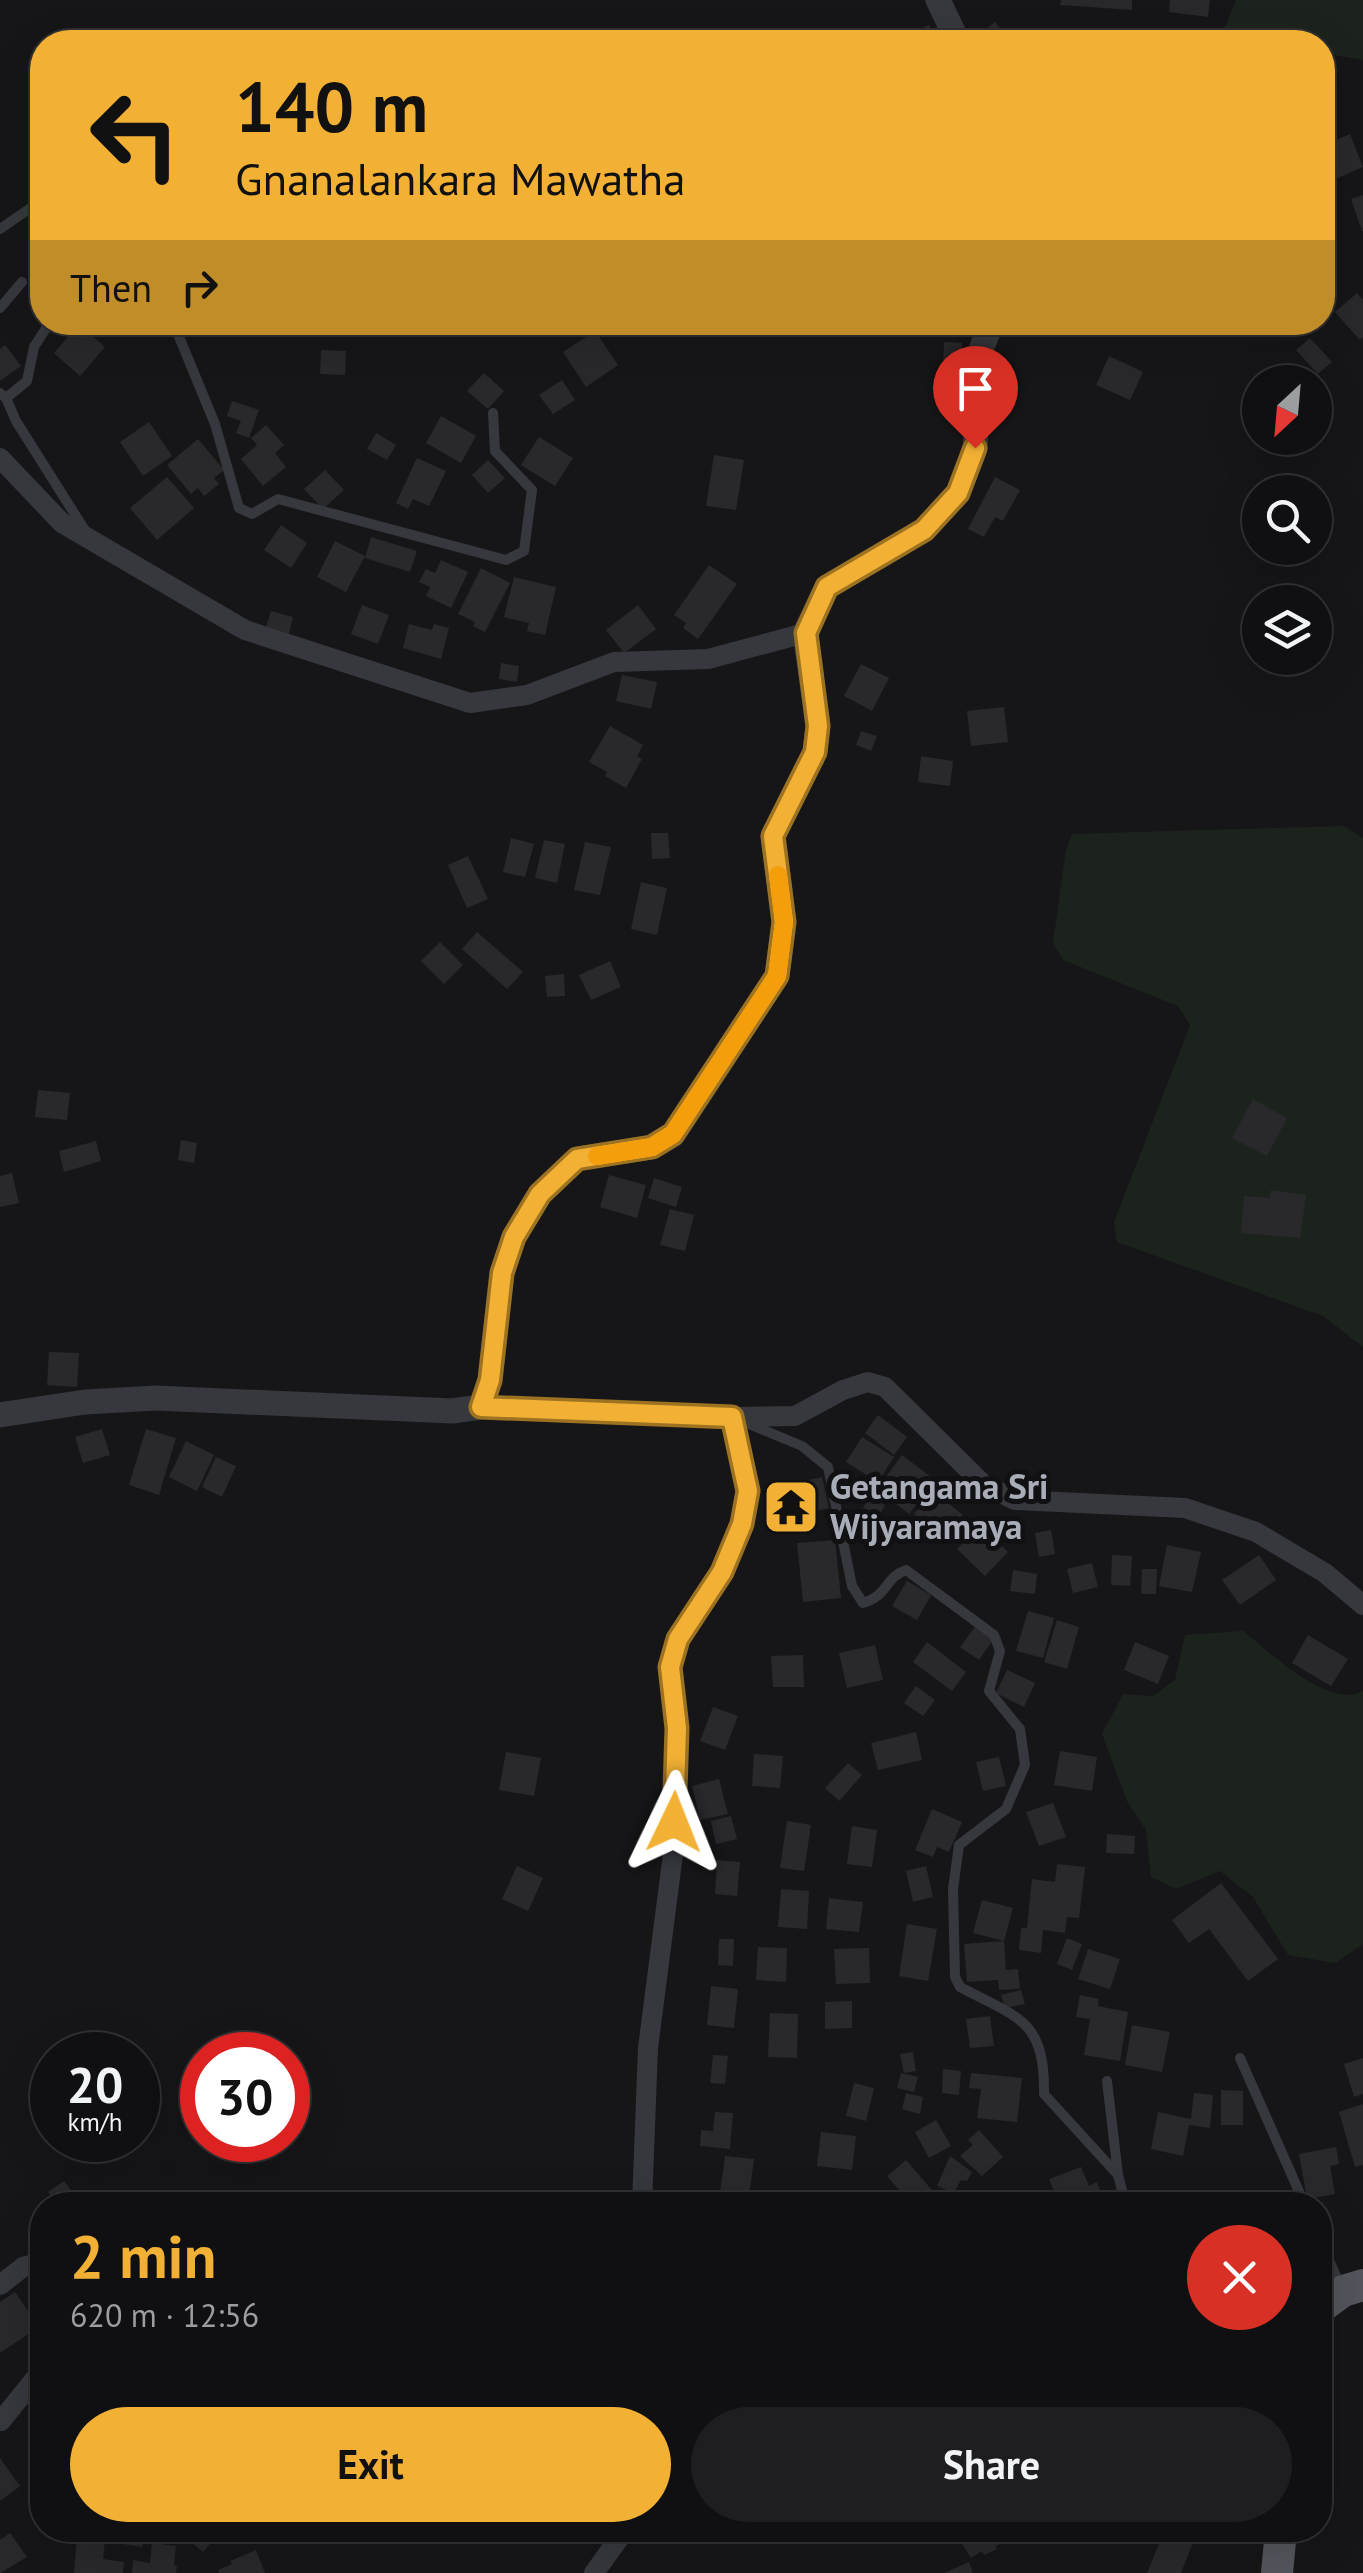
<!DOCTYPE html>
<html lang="en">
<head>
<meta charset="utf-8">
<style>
  :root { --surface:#101012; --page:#1e1e20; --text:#f1f3f6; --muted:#9c9d9f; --line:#303032; --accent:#f2b134 }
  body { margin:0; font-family:"PT Sans",sans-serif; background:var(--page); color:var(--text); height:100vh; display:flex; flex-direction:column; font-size:38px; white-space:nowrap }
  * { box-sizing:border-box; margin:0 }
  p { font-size:32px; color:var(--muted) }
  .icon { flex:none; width:55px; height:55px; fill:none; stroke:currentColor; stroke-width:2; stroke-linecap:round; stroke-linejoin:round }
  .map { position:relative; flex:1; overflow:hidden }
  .panel { position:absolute; left:30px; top:2192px; width:1302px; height:350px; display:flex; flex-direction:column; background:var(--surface); border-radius:40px; box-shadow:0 10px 40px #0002,0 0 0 2px var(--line) }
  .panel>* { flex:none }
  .banner { position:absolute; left:30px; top:30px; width:1305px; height:305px; border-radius:40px; box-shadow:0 10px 40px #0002,0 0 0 2px var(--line); background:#f2b134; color:#111; overflow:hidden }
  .needle { width:65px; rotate:206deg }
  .controls { position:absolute; left:1242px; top:365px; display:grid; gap:20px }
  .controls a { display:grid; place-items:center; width:90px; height:90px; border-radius:50%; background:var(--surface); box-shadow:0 10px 40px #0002,0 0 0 2px var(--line); font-size:50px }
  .speed { position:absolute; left:30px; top:2032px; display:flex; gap:20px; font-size:50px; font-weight:700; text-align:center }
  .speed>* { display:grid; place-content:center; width:130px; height:130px; border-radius:50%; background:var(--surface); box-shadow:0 10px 40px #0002,0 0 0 2px var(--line); line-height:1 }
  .speed small { font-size:25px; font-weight:400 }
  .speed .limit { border:15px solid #d22; background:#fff; color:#111 }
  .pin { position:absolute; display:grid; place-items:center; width:85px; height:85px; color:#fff; margin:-102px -42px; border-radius:50% 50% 50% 0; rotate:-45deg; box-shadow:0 0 10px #0007 }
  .pin .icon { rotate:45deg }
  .me { position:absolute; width:110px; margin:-55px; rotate:2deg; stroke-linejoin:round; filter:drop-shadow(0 0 8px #0008) }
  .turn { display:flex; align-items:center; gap:35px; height:210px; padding:0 40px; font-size:45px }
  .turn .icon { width:130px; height:130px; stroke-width:2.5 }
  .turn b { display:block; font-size:70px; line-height:85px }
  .then { display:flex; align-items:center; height:95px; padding:0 40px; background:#0003; gap:20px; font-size:38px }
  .round { display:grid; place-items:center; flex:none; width:105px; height:105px; border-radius:52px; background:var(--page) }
  .summary { display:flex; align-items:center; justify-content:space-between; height:170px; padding:0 40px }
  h1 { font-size:60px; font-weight:600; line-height:75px; color:var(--accent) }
  .action { display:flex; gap:20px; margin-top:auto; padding:20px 40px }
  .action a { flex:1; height:115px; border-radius:60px; background:var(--accent); color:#111; font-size:40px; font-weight:600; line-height:115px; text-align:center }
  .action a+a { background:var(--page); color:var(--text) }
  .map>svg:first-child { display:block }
</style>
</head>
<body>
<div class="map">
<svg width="1363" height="2573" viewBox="0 0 1363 2573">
  <rect width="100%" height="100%" fill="#161618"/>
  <g fill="#1c231d">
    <path d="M1236,0h127v60l-40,-7 -1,-11h-197l91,-5 10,-12z"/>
    <path d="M1344,826l19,12v509l-40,-31 -206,-74 -3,-20 76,-197 -12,-19 -115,-46 -10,-17 13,-93 6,-16z"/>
    <path d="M1243,1631c26,20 86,79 120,60v253l-28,19 -47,-8 -35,-58 -33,-26 -44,18 -25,-12 -5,-47 -19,-29 -25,-67 21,-40 30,2 22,-16 10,-45z"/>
  </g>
  <g fill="#29292c">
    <path d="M1061,0h71v10l-72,-5z"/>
    <path d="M1170,0h40l-2,17 -39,-5z"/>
    <path d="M995,22l17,20h-34l-3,-4z"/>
    <path d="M929,25l7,17h-18l-4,-10z"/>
    <path d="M1350,134l13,33 -30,13 -11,-22v-12z"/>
    <path d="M1363,195v36h-1l-11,-32z"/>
    <path d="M1357,293l6,7v37l-3,3 -25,-28z"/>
    <path d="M79,324l26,23 -25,29 -26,-23z"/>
    <path d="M595,331l23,34 -32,22 -23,-35z"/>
    <path d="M1310,338l22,24 -14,12 -22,-24z"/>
    <path d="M944,342l18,1 -2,50 -18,-1z"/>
    <path d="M5,345l16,21 -21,15v-32z"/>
    <path d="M321,350l25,1 -1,24 -25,-1z"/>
    <path d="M1109,356l34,16 -13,28 -34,-15z"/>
    <path d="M484,373l20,18 -16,18 -21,-18z"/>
    <path d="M562,380l13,20 -22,14 -14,-19z"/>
    <path d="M232,401l27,9 -10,28 -13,-5 5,-12 -14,-5z"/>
    <path d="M441,416l35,20 -15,27 -35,-20z"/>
    <path d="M149,422l23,34 -29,20 -23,-34z"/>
    <path d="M266,425l18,20 -9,8 11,14 -23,19 -22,-27 16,-14 -6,-7z"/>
    <path d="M376,433l20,12 -9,15 -20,-11z"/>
    <path d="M539,437l34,21 -18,28 -34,-21z"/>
    <path d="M198,439l26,31 -10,8 5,6 -15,12 -6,-8 -7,6 -24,-29z"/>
    <path d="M714,455l30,5 -8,50 -30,-4z"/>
    <path d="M417,458l29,13 -17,35 -16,-7 -5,10 -12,-6z"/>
    <path d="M488,460l17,18 -17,15 -16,-18z"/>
    <path d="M325,470l19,20 -21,19 -19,-20z"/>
    <path d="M167,477l27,31 -37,32 -27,-32z"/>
    <path d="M995,477l25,13 -17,31 -8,-4 -11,20 -16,-8z"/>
    <path d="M281,525l26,18 -16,25 -27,-18z"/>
    <path d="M371,537l46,14 -7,21 -45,-14z"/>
    <path d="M335,541l30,15 -19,36 -29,-15z"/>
    <path d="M441,560l27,12 -17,36 -25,-12 4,-9 -11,-5 7,-13 9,4z"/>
    <path d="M709,565l28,19 -39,55 -15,-11 3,-5 -12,-8z"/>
    <path d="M481,568l29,15 -25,49 -12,-6 2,-4 -17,-8z"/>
    <path d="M514,577l42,10 -11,48 -18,-4 2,-8 -25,-6z"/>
    <path d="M362,605l27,10 -11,29 -27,-10z"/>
    <path d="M638,605l18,24 -32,24 -18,-23z"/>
    <path d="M271,611l22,6 -4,17 -23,-7z"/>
    <path d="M409,624l23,6 2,-6 15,4 -8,31 -38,-11z"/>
    <path d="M501,663l18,3 -2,16 -18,-3z"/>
    <path d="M861,664l28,14 -17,33 -28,-15z"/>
    <path d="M622,675l35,7 -6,27 -35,-8z"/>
    <path d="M1004,707l4,35 -37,4 -4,-35z"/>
    <path d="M610,726l33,19 -6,11 5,3 -16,29 -21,-12 2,-4 -18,-10z"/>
    <path d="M861,731l16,5 -6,15 -15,-6z"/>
    <path d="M921,756l32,5 -3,25 -32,-4z"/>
    <path d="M651,833h17l2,25 -18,1z"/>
    <path d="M511,838l23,6 -9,33 -22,-5z"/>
    <path d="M544,840l21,4 -8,39 -22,-5z"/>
    <path d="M585,842l26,5 -11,48 -26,-5z"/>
    <path d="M468,856l20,43 -21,9 -19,-43z"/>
    <path d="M641,882l26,6 -10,47 -26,-6z"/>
    <path d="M477,932l46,40 -16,17 -45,-40z"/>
    <path d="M440,942l23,23 -19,19 -23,-23z"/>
    <path d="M610,961l11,26 -30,13 -12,-25z"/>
    <path d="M564,974l1,22 -18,1 -2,-21z"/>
    <path d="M38,1090l32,3 -3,27 -32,-3z"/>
    <path d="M1253,1099l34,19 -20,38 -35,-18z"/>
    <path d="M181,1140l16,3 -3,20 -16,-3z"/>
    <path d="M96,1141l5,20 -37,11 -5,-21z"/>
    <path d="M12,1173l7,30 -19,4v-31z"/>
    <path d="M609,1175l37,10 -9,33 -37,-11z"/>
    <path d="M654,1178l28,9 -6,20 -28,-9z"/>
    <path d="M1271,1190l35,5 -6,43 -59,-5 3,-37 26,2z"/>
    <path d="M670,1209l24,6 -9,36 -25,-6z"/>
    <path d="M49,1352l30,1 -2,34 -30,-2z"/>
    <path d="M878,1415l29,22 -13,18 -29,-22z"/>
    <path d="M102,1429l8,26 -27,8 -8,-26z"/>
    <path d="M146,1429l30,9 -17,57 -30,-10z"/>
    <path d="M862,1437l32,20 -16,25 -32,-20z"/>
    <path d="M186,1441l28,14 -17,36 -28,-14z"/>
    <path d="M902,1455l33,25 -26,34 -32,-25z"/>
    <path d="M216,1457l20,9 -14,31 -20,-10z"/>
    <path d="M822,1477l7,31 -18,4 -7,-31z"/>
    <path d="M933,1491l30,24 -19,23 -30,-24z"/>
    <path d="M869,1497l16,8 -6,11 -16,-8z"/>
    <path d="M980,1525l28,27 -23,24 -28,-27z"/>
    <path d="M1051,1530l4,24 -16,3 -4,-24z"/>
    <path d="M835,1540l6,58 -38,4 -6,-59z"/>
    <path d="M1167,1545l34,7 -9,40 -33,-6z"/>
    <path d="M1112,1555l20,1 -2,30 -19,-1z"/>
    <path d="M1259,1555l17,25 -36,25 -18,-25z"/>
    <path d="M1092,1563l6,24 -25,6 -6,-24z"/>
    <path d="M1142,1569h15l-1,25h-15z"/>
    <path d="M1013,1570l24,4 -2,20 -25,-3z"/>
    <path d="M907,1581l24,14 -14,25 -25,-14z"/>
    <path d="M1028,1611l26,7 -11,40 -27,-7z"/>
    <path d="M1057,1620l22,7 -12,42 -23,-7z"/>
    <path d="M975,1627l18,13 -14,20 -19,-13z"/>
    <path d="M1308,1635l40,24 -17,27 -39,-23z"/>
    <path d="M927,1642l39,30 -14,19 -39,-29z"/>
    <path d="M1135,1642l34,14 -11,28 -34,-14z"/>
    <path d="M875,1645l8,35 -36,8 -8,-35z"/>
    <path d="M803,1655l1,32h-31l-2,-31z"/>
    <path d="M1007,1670l28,13 -11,24 -28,-14z"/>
    <path d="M916,1686l19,14 -12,16 -19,-13z"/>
    <path d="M713,1707l25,9 -13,34 -25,-9z"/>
    <path d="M916,1732l6,28 -44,10 -7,-27z"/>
    <path d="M1060,1751l37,6 -5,34 -38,-6z"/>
    <path d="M506,1752l35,6 -7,38 -35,-6z"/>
    <path d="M754,1754l29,2 -3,32 -28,-2z"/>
    <path d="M999,1757l7,29 -23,5 -7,-29z"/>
    <path d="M848,1763l14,12 -23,26 -14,-13z"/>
    <path d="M719,1779l9,35 -28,6 -8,-34z"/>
    <path d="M1053,1803l13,34 -27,9 -13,-34z"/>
    <path d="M932,1809l30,13 -13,30 -12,-5 -4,10 -18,-7z"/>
    <path d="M731,1816l6,23 -21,5 -5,-23z"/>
    <path d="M787,1821l24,4 -7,46 -24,-3z"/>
    <path d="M852,1826l25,4 -5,37 -25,-3z"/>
    <path d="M1107,1834l28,2 -1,18 -28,-1z"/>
    <path d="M717,1860l23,2 -3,34 -22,-2z"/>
    <path d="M1057,1864l28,3 -6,51 -12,-1 -2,16 -22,-3 -2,23 -22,-3 2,-22h6l5,-49 23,3z"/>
    <path d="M517,1866l26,12 -15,33 -26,-12z"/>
    <path d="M926,1866l7,31 -20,5 -7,-31z"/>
    <path d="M1221,1883l57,76 -30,22 -39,-52 -20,14 -17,-23z"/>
    <path d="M781,1889l28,2 -2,38 -29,-2z"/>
    <path d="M829,1898l34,4 -4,30 -33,-3z"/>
    <path d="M982,1900l31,8 -9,33 2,29 12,-1 2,20 -21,1 -1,-10 -31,2 -3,-38 40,-3 -31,-8z"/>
    <path d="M907,1924l30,5 -9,52 -29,-5z"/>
    <path d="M1067,1938l15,6 -10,26 -15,-6z"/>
    <path d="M719,1939h15l-1,27 -15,-1z"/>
    <path d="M758,1947l29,1 -1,34 -30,-2z"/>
    <path d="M869,1948l1,35 -34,1 -2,-35z"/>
    <path d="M1088,1949l32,10 -10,30 -32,-10z"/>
    <path d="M711,1986l27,3 -4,39 -27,-3z"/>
    <path d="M1021,1990l4,14 -20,4 -4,-13z"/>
    <path d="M1080,1995l19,4 -1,7 30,6 -8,49 -36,-6 6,-36 -14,-2z"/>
    <path d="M852,2001v27l-27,1v-27z"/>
    <path d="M770,2013l28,1 -1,44 -29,-1z"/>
    <path d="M990,2016l4,30 -24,2 -4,-29z"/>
    <path d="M1132,2025l38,7 -8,40 -37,-7z"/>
    <path d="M913,2052l3,19 -12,2 -4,-19z"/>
    <path d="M713,2055l15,1 -3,28 -15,-1z"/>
    <path d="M1363,2058v36l-9,3 -10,-33z"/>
    <path d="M943,2069l18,2 -2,24 -17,-2z"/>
    <path d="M901,2073l17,4 -4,15 -17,-4z"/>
    <path d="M971,2073l51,5 -5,44 -40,-4 4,-29 -12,-1z"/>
    <path d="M854,2083l20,5 -8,33 -20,-5z"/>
    <path d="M1221,2090l22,1v34h-22z"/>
    <path d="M906,2093l17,4 -3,17 -18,-5z"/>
    <path d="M1194,2093l19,2 -3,33 -21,-3 -6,31 -32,-7 7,-37 33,7z"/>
    <path d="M1363,2104v61l-8,2 -16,-55z"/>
    <path d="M715,2112l18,1 -3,36 -30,-3 1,-16 12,1z"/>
    <path d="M936,2120l15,26 -22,12 -14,-26z"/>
    <path d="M979,2130l24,27 -21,19 -22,-20 13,-11 -5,-5z"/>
    <path d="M821,2132l35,4 -4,34 -35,-4z"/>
    <path d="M1336,2147l3,17 -9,2 5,28 -28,5 -8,-45z"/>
    <path d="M725,2156l29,3 -5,37 -29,-3z"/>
    <path d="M950,2156l22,16 -5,9 -6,-1 -7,13 -17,-7z"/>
    <path d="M906,2160l32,37 -9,8h-17l-25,-29z"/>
    <path d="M1081,2167l8,19 8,-4 7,18 -12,5h-55l-3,-6 20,-8 -5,-12z"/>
    <path d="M64,2181l15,20 -5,4h-16l-10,-13z"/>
    <path d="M830,2190l17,15h-30z"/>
    <path d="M15,2292l24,35 -39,26v-51z"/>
    <path d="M0,2458l20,28 -20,15z"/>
    <path d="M42,2477v29l-13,-19z"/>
    <path d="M125,2530h20l-3,17 -19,-3z"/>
    <path d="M186,2530h50l-13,15 -8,-7 -12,14 -21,-18z"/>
    <path d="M953,2530h39l8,14 -5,2 2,3 -13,6 -2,-4 -11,7z"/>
    <path d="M1165,2530h12l18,7 -14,36h-34z"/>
    <path d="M10,2533l17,24 -27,16v-33z"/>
    <path d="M77,2537l28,3 -2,19 21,3 -1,11h-49z"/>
    <path d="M152,2543l24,3 -2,19 3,1 -1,7h-44l1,-13 17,3z"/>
    <path d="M256,2550l9,23h-46l-1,-3 14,-6 -2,-3z"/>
    <path d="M969,2562l4,11h-29z"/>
  </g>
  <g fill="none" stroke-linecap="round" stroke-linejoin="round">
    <g stroke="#37383d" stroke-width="10">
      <path d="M0,229l42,-29"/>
      <path d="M0,308l22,-26"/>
      <path d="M173,322l42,102 24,84 13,6 26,-15 228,61 18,-9 8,-61 -37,-39 -2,-38"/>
      <path d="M0,393l6,5 10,23 70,111"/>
      <path d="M6,398l21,-17 7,-34 16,-25"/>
      <path d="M744,1422l58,24 26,21 24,119 11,17c26,-8 21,-25 43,-33l88,65 6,16 -11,40 31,38 5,36 -19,44 -47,36 -6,44 2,88 5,10c59,31 85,33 84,107l74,81"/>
      <path d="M1240,2058l65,147"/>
      <path d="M1107,2081l11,94 8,30"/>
      <path d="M1320,2240l20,45"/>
    </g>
    <g stroke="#37383d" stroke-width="20">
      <path d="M0,458l62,65 183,107 225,73 57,-8 87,-33 94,-3 97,-26"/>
      <path d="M481,1407l251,10 63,-1 48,-26 25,-8 17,5 98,97 32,16 170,8 71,24 69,41 38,32"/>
      <path d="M642,2205l6,-157 25,-194 4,-126 -6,-61 7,-28 43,-67 21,-48 6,-33 -16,-74"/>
      <path d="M0,2285l23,-18 19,-5"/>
      <path d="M1,2421l41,-51"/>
      <path d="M594,2573l31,-43"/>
    </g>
    <g stroke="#37383d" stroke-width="25">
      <path d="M938,0l20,42"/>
      <path d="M0,1415l85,-13 71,-4 296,13 29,-4 9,-27 12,-107 12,-36 26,-43 37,-35 75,-12 21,-12 104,-159 7,-54 -11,-86 42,-84 3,-26 -13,-93 22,-46 97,-57 34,-37 17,-44 5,-97 12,-30"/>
    </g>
    <g stroke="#53555c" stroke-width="32">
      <path d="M1320,2308l23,-17 20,-6"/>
      <path d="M1277,2573l4,-43"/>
    </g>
  </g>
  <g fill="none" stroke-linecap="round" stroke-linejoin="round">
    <g stroke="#9d7322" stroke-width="25">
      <path id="route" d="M674,1822l3,-94 -7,-61 8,-28 44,-67 20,-48 6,-33 -16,-74 -251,-10 9,-27 12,-107 12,-36 26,-43 37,-35 75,-12 21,-13 104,-158 7,-54 -11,-86 42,-84 3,-26 -12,-93 21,-46 97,-57 34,-37 17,-45"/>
    </g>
    <use href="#route" stroke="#f2b134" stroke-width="18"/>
    <path stroke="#f59e0b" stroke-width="18" d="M597,1156l55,-9 21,-13 104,-158 7,-54 -6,-47"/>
  </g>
  <defs>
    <g id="temple-square" transform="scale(2.875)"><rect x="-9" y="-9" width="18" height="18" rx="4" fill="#f2b134" stroke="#111113"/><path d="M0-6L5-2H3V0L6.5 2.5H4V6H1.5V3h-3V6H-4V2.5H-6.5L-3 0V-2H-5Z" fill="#111"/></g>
  </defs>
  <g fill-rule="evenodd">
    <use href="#temple-square" x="791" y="1507"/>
  </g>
  <g text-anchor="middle" stroke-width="10" stroke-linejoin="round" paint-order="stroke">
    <g font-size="35" font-weight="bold" fill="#a8adb8" stroke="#111113" text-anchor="start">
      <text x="830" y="1499">Getangama Sri<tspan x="830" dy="40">Wijyaramaya</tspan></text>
    </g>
  </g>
</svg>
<div class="controls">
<a><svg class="needle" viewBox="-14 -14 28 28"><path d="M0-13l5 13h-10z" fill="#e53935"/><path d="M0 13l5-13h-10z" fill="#9c9d9f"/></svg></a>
<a><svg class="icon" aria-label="search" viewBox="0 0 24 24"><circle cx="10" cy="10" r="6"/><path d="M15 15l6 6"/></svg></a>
<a><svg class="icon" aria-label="layers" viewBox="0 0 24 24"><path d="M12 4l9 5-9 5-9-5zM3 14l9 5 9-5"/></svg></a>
</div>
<div class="speed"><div>20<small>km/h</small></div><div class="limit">30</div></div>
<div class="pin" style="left:975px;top:448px;background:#d93025"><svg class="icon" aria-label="arrive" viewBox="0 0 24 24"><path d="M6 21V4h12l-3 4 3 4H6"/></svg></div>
<svg class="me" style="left:674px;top:1822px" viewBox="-20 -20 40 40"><path d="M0-17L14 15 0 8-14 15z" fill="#f2b134" stroke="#fff" stroke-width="4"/></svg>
<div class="banner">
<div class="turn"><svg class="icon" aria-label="left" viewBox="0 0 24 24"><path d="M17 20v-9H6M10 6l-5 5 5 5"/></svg><div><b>140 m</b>Gnanalankara Mawatha</div></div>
<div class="then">Then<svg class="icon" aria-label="right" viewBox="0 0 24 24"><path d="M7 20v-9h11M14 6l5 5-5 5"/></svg></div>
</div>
<section class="panel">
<div class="summary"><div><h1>2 min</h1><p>620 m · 12:56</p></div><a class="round" style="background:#d93025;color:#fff"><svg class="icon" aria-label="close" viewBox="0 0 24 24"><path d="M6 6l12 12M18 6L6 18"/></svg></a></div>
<div class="action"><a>Exit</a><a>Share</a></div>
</section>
</div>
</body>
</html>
